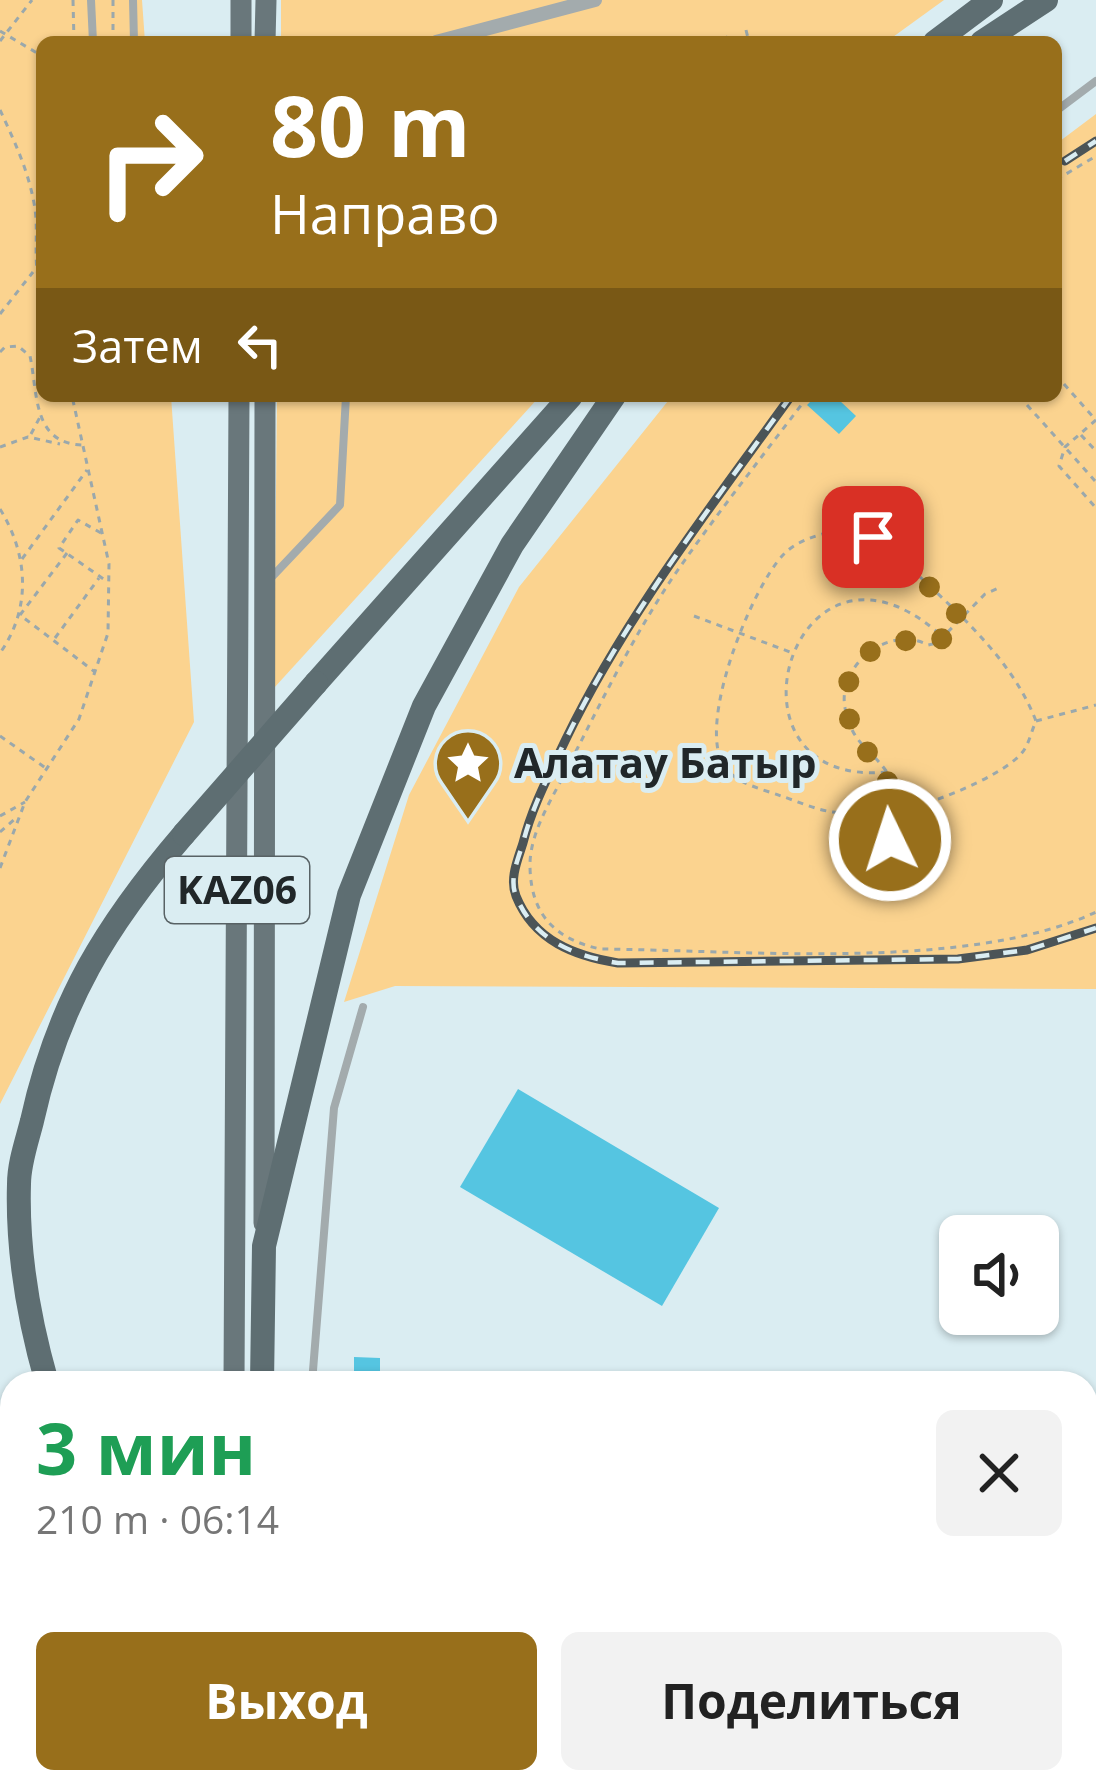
<!DOCTYPE html>
<html lang="ru">
<head>
<meta charset="utf-8">
<style>
  :root { --surface:#fff; --page:#f2f2f2; --text:#222; --muted:#767676; --accent:#986f1b }
  body { margin:0; font-family:"Open Sans",sans-serif; background:var(--page); color:var(--text); height:100vh; display:flex; flex-direction:column; font-size:45px; white-space:nowrap }
  * { box-sizing:border-box; margin:0 }
  p { font-size:39px; color:var(--muted) }
  .icon { flex:none; width:66px; height:66px; fill:none; stroke:currentColor; stroke-width:2; stroke-linecap:round; stroke-linejoin:round }
  .map { position:relative; flex:1; overflow:hidden }
  .side { position:absolute; left:0px; top:1371px; width:1098px; height:423px; display:flex; flex-direction:column; background:var(--surface); border-radius:36px 36px 0 0; box-shadow:0 3px 9px #0004 }
  .side>* { flex:none }
  .banner { position:absolute; left:36px; top:36px; width:1026px; height:366px; border-radius:18px; box-shadow:0 3px 9px #0004; background:#986f1b; color:#fff; overflow:hidden }
  .fabs { position:absolute; left:939px; top:1215px; display:grid; gap:24px }
  .fabs a { display:grid; place-items:center; width:120px; height:120px; border-radius:18px; background:var(--surface); box-shadow:0 3px 9px #0004; font-size:60px }
  .pin { position:absolute; display:grid; place-items:center; width:102px; height:102px; color:#fff; margin:-51px; border-radius:24px; box-shadow:0 6px 18px #0006 }
  .me { position:absolute; width:132px; margin:-66px; rotate:356deg; stroke-linejoin:round; filter:drop-shadow(0 0 9px #0008) }
  .turn { display:flex; align-items:center; gap:42px; height:252px; padding:0 36px; font-size:54px }
  .turn .icon { width:156px; height:156px; stroke-width:2.5 }
  .turn b { display:block; font-size:84px; line-height:102px }
  .then { display:flex; align-items:center; height:114px; padding:0 36px; background:#0003; gap:24px; font-size:45px }
  .round { display:grid; place-items:center; flex:none; width:126px; height:126px; border-radius:18px; background:var(--page) }
  .head { display:flex; align-items:center; justify-content:space-between; height:204px; padding:0 36px }
  h1 { font-size:72px; font-weight:700; line-height:90px; color:#1e9e55 }
  .primary-button { display:flex; gap:24px; margin-top:auto; padding:24px 36px }
  .primary-button a { flex:1; height:138px; border-radius:18px; background:var(--accent); color:#fff; font-size:48px; font-weight:700; line-height:138px; text-align:center }
  .primary-button a+a { background:var(--page); color:var(--text) }
  .map>svg:first-child { display:block }
</style>
</head>
<body>
<div class="map">
<svg width="1096" height="1792" viewBox="0 0 1096 1792">
  <rect width="100%" height="100%" fill="#daedf2"/>
  <g fill="#fbd38f">
    <path d="M0,0h142l3,42h-103v354h129l23,326 -194,382z"/>
    <path d="M281,0h663l-58,42h-605z"/>
    <path d="M1096,114v875l-701,-3 -51,16 65,-207 110,-208 153,-191h384v-252z"/>
    <path d="M277,396h263l-266,292z"/>
    <path d="M1086,1513h10v279h-180v-10h170z"/>
  </g>
  <path fill="#d1a659" d="M1096,1612v180h-86l-6,-10h82v-169z"/>
  <g fill="#55c5e1">
    <path d="M816,396h27l-4,4 17,16 -17,18 -32,-29z"/>
    <path d="M518,1089l201,119 -57,98 -202,-119z"/>
    <path d="M354,1357l26,1v25h-26z"/>
    <rect x="386" y="1782" width="102" height="10"/>
  </g>
  <g fill="none" stroke-linecap="round" stroke-linejoin="round">
    <g stroke="#9aa8ac" stroke-width="3" stroke-dasharray="6 6" stroke-linecap="butt">
      <path d="M73,0l1,42"/>
      <path d="M746,30l3,12"/>
      <path d="M0,31l42,25"/>
      <path d="M0,41l32,-41"/>
      <path d="M113,42v-42"/>
      <path d="M716,42l8,-6 12,6"/>
      <path d="M799,42h1"/>
      <path d="M0,110c14,30 28,60 34,93 6,30 -3,60 8,87"/>
      <path d="M1056,175l5,2 35,-21"/>
      <path d="M0,314l33,-42"/>
      <path d="M0,352l5,-5 13,-1 12,10c8,37 2,88 53,89"/>
      <path d="M1056,375l39,44"/>
      <path d="M808,396c-46,61 -94,121 -137,184 -39,59 -70,122 -102,185 -15,31 -40,67 -39,102 1,49 26,72 70,82 143,1 368,23 496,-37"/>
      <path d="M1019,396l77,86"/>
      <path d="M1096,420l-31,27 -6,19 37,42"/>
      <path d="M31,434l9,-17"/>
      <path d="M1081,435l15,16"/>
      <path d="M0,447l28,-10 32,7"/>
      <path d="M0,509c28,45 32,99 0,144"/>
      <path d="M840,529l33,8 18,12c52,52 118,102 145,172 -5,11 -7,24 -15,33 -23,25 -99,54 -133,59 -16,2 -39,1 -55,-1 -17,-2 -36,-11 -52,-16 -19,-7 -44,-12 -56,-29 -30,-40 26,-178 58,-212 15,-16 37,-20 57,-26z"/>
      <path d="M101,533l-23,-13 -19,28 46,32"/>
      <path d="M67,553l-47,62 75,57"/>
      <path d="M22,559l65,-89"/>
      <path d="M694,616l96,36"/>
      <path d="M55,638l44,-60"/>
      <path d="M1036,721l60,-16"/>
      <path d="M0,736l47,33"/>
      <path d="M887,772c-176,17 -97,-264 49,-141v10"/>
      <path d="M0,816l25,-14"/>
      <path d="M0,832l17,-15"/>
      <path d="M893,867l-6,-95c-18,-25 -35,-28 -42,-64 -8,-43 44,-84 83,-63l9,-2 48,-49 16,-7"/>
      <path d="M0,868l25,-66 54,-83 29,-86 1,-69 -37,-168"/>
      <path d="M1086,1440h10"/>
      <path d="M1086,1493l10,1"/>
      <path d="M1086,1598h10"/>
      <path d="M979,1782l10,10"/>
    </g>
    <g stroke="#a3abad" stroke-width="8">
      <path d="M91,0l2,42"/>
      <path d="M133,0l1,42"/>
      <path d="M1056,111l40,-30"/>
      <path d="M269,580l71,-75 6,-109"/>
      <path d="M312,1383l22,-275 29,-101"/>
      <path d="M1086,1547h10"/>
    </g>
    <g stroke="#a3abad" stroke-width="14">
      <path d="M436,42l159,-42"/>
      <path d="M1086,1474h10"/>
      <path d="M0,1687l4,1 4,39 -2,34 6,8"/>
      <path d="M102,1782l4,10"/>
      <path d="M871,1792v-10"/>
    </g>
    <g stroke="#69777b" stroke-width="21">
      <path d="M241,42v-42"/>
      <path d="M265,42l1,-42"/>
      <path d="M264,1223l1,-827"/>
      <path d="M234,1383l5,-987"/>
      <path d="M232,1792v-10"/>
    </g>
    <g stroke="#5e6e72" stroke-width="24">
      <path d="M935,42l56,-42"/>
      <path d="M982,42l64,-42"/>
      <path d="M316,683l255,-287"/>
      <path d="M47,1383c-18,-63 -30,-134 -28,-199 0,-21 8,-43 13,-63 26,-118 74,-196 152,-287"/>
      <path d="M262,1383l2,-137 85,-351 75,-189 88,-161 102,-149"/>
      <path d="M166,1782l3,10"/>
      <path d="M258,1792v-10"/>
    </g>
    <g stroke="#4b5457" stroke-width="9">
      <g id="rail">
        <path d="M1065,161l31,-20"/>
        <path d="M791,396c-81,112 -166,221 -226,345 -16,34 -33,66 -42,102 -5,16 -14,36 -7,53 18,45 59,60 102,67l340,-4 69,-9 69,-22"/>
      </g>
    </g>
    <use href="#rail" stroke="#daedf2" stroke-width="4.5" stroke-dasharray="14" stroke-linecap="butt"/>
    <path stroke="#5e6e72" stroke-width="24" d="M184,834l132,-151"/>
  </g>
  <g fill="none" stroke-linecap="round" stroke-linejoin="round">
    <path stroke="#986f1b" stroke-width="21" stroke-dasharray="0 37.8" d="M873,537l18,12 72,71 -26,23c-16,3 -30,-6 -47,-1 -48,15 -54,64 -29,102 7,11 18,17 26,28l3,68"/>
  </g>
  <defs>
    <g id="sight-pin" transform="scale(3.45)"><path d="M0 17L-7.5 6A9.5 9.5 0 1 1 7.5 6Z" fill="#986f1b" stroke="#daedf2"/><path d="M0-6L1.8-2.2L6-1.7L2.9 1.2L3.7 5.4L0 3.3L-3.7 5.4L-2.9 1.2L-6-1.7L-1.8-2.2Z" fill="#fff"/></g>
  </defs>
  <g fill-rule="evenodd">
    <use href="#sight-pin" x="468" y="763"/>
  </g>
  <g text-anchor="middle" stroke-width="10" stroke-linejoin="round" paint-order="stroke">
    <rect fill="#daedf2" stroke="#586265" stroke-width="3" x="165" y="857" width="144" height="66" rx="9"/>
    <g font-size="39" font-weight="bold" fill="#212729">
      <text x="237" y="904">KАZ06</text>
    </g>
    <g font-size="42" font-weight="bold" fill="#212729" stroke="#daedf2" text-anchor="start">
      <text x="514" y="778">Алатау Батыр</text>
    </g>
  </g>
</svg>
<div class="fabs">
<a><svg class="icon" aria-label="sound" viewBox="0 0 24 24"><path d="M4 9h4l5-4v14l-5-4H4zM17 9q2 3 0 6"/></svg></a>
</div>
<div class="pin" style="left:873px;top:537px;background:#d93025"><svg class="icon" aria-label="arrive" viewBox="0 0 24 24"><path d="M6 21V4h12l-3 4 3 4H6"/></svg></div>
<svg class="me" style="left:890px;top:840px" viewBox="-20 -20 40 40"><circle r="17" fill="#986f1b" stroke="#fff" stroke-width="3"/><path d="M0-11L8 9 0 5-8 9z" fill="#fff"/></svg>
<div class="banner">
<div class="turn"><svg class="icon" aria-label="right" viewBox="0 0 24 24"><path d="M7 20v-9h11M14 6l5 5-5 5"/></svg><div><b>80 m</b>Направо</div></div>
<div class="then">Затем<svg class="icon" aria-label="left" viewBox="0 0 24 24"><path d="M17 20v-9H6M10 6l-5 5 5 5"/></svg></div>
</div>
<section class="side">
<div class="head"><div><h1>3 мин</h1><p>210 m · 06:14</p></div><a class="round"><svg class="icon" aria-label="close" viewBox="0 0 24 24"><path d="M6 6l12 12M18 6L6 18"/></svg></a></div>
<div class="primary-button"><a>Выход</a><a>Поделиться</a></div>
</section>
</div>
</body>
</html>
